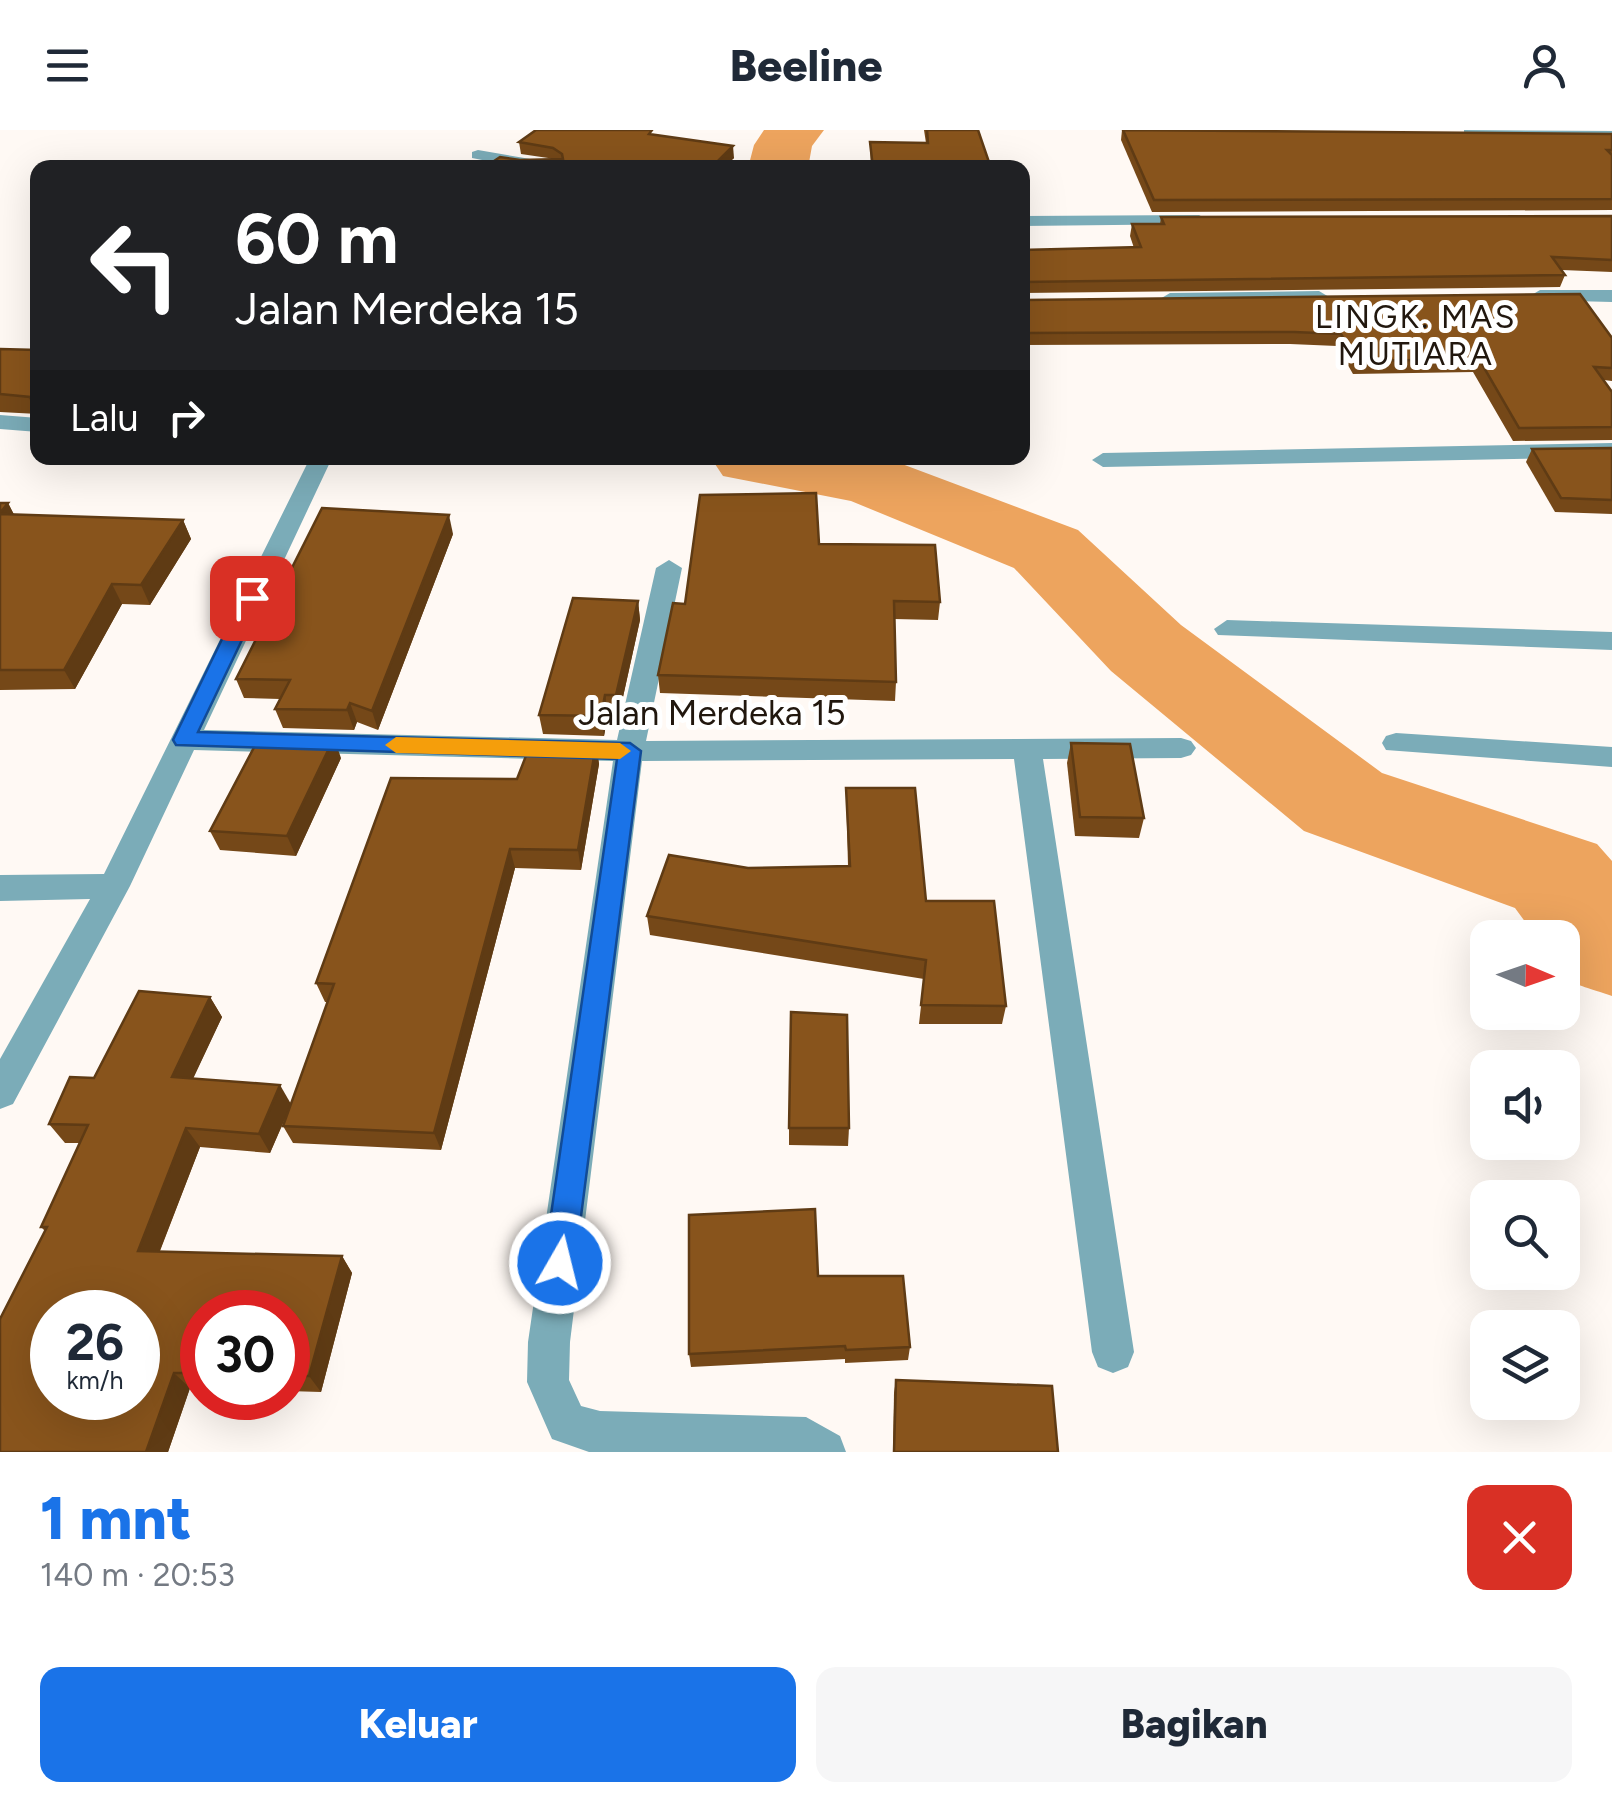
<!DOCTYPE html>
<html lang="id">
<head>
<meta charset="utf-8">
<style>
  :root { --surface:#fff; --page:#f6f6f7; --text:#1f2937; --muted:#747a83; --accent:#1a73e8 }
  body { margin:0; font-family:Figtree,sans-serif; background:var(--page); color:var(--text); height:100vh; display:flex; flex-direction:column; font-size:38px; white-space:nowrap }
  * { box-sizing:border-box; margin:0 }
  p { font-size:32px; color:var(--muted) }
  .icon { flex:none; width:55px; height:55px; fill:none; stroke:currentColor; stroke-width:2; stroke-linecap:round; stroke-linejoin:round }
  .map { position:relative; height:1322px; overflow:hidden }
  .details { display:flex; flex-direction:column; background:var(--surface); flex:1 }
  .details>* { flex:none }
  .top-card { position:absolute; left:30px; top:30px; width:1000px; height:305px; border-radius:20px; box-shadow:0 10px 40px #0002; background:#202124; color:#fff; overflow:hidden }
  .needle { width:65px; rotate:92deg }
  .controls { position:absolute; left:1470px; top:790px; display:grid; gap:20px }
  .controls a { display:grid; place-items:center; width:110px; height:110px; border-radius:20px; background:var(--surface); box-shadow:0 10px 40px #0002; font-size:50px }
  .speed { position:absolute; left:30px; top:1160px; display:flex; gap:20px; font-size:50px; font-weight:700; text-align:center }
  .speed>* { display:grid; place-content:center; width:130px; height:130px; border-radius:50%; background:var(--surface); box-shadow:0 10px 40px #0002; line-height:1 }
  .speed small { font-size:25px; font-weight:400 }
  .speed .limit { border:15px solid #d22; background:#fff; color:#111 }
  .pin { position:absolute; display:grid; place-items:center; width:85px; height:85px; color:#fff; margin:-42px; border-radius:20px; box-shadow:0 5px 15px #0006 }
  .me { position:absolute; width:110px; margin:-55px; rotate:8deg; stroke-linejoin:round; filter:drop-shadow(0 0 8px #0008) }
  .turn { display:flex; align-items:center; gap:35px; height:210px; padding:0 40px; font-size:45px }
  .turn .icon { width:130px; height:130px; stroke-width:2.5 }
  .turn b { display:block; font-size:70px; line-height:85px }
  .then { display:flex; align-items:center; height:95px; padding:0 40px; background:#0003; gap:20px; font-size:38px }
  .round { display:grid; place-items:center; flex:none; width:105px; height:105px; border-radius:20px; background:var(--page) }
  .head { display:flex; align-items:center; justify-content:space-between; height:170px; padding:0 40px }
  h1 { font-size:60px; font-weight:800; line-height:75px; color:var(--accent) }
  .button { display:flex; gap:20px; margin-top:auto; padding:20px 40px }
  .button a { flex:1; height:115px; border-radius:20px; background:var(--accent); color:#fff; font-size:40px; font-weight:800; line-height:115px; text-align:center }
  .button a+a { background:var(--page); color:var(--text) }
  header { display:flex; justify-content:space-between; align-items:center; height:130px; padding:0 40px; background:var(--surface); font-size:45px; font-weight:800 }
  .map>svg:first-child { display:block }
</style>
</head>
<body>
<header><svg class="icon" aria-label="menu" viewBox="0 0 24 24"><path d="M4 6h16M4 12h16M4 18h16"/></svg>Beeline<svg class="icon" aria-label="person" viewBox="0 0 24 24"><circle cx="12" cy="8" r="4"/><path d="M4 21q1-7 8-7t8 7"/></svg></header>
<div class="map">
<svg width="1612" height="1322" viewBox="0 0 1612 1322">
  <rect width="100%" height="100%" fill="#fff9f4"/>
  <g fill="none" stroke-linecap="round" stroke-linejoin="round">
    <g fill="#eda45e" fill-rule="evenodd">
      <path d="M764,0h60l-12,16 -4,22h-60l6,-23z"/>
      <path d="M711,328h175l192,72 103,95 201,148 215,71 15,17v135c-45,-16 -50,-8 -50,-58h-25l-22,-30 -211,-77 -193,-160 -97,-103 -163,-67 -128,-25z"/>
    </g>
    <g fill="#7bacb8" fill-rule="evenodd">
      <path d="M1464,0l148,1v10l-142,-3 -6,-2z"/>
      <path d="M478,20l76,13 8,5h-40l-50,-10v-6z"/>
      <path d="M1199,85l9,5 -3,4 -183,2v-10z"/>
      <path d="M1540,160h72v12l-79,-2 -3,-4z"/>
      <path d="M1319,161l10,6 -3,4 -156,4 -10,-6 10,-6z"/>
      <path d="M0,285l38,3v14l-38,-3z"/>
      <path d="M1612,313v14l-509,10 -11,-7 11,-7z"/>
      <path d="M310,328h22l-128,272 413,10 39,-172 13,-8 13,8 -36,173 535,-3 10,3 5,7 -5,7 -10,3 -138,1 91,593 -6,15 -15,6 -15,-6 -6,-15 -78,-593 -372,2 -72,581 -1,38 12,26 19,5 206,6 34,19 6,16h-257l-37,-13 -25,-57 1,-40 85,-581 -419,-11 -64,136 -117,218 -13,5v-50l90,-160 -90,2v-26l104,-1z"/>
      <path d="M1227,490l385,12v18l-394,-15 -4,-6z"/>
      <path d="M1396,603l216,14v20l-226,-17 -4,-7 4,-7z"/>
    </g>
  </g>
  <g fill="#754818">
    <path d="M924,0h54l13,38h-120l-1,-26 56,1z"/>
    <path d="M1122,0l490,4v76l-460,2 -31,-72z"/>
    <path d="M656,5l78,23 -11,10h-231l-1,-5 64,-4 -34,-5 -2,-12z"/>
    <path d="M1612,86v56l-50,-2 3,5 -5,12 -538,6v-43l112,-2 -4,-12 2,-12h28l1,-7z"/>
    <path d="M1022,166l2,4 588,38v43l-8,-1 8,12v48l-99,1 -40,-69 -120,2 -16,-28 -47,-2 -268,1z"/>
    <path d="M0,219l38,1v64l-38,-2z"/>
    <path d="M1612,318v66l-57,-2 -29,-50 6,-13z"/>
    <path d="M0,373h8l6,12 169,5 8,19 -41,66 -28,-1 -47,85 -75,1z"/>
    <path d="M453,404l-75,196 -21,-8 -3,8 -71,-2 -8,-19 5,-10 -36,-1 -8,-19z"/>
    <path d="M819,414l121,58 -2,18 -44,-1 2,63 -1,19 -235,-8 -2,-18 27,-71z"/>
    <path d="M638,471l2,19 -21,95 -11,-1 -4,22 -61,-2 -4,-19z"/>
    <path d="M1071,613l73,75 -5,20 -64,-2 -8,-73z"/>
    <path d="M596,615l3,19 -18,106 -66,-2 -74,282 -148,-7 -10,-17 5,-14 -18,41 -70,-6 -40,104 182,5 10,17 -31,119 -33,-1v-79h-86v76h-12l-22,64 -123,-221 -4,-4 39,-84h-15l-16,-19 45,-46 116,-81 12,20 -29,61 98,25 37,-101h-3l-9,-19 201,-204z"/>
    <path d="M341,628l-45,98 -76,-6 -10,-19z"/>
    <path d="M846,658l80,113 80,105 -4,18h-83l5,-45 -274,-44 -3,-19 101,-48 100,-2z"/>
    <path d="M789,998h60l-1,18 -59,-1z"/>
    <path d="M818,1146l92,71 -2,13 -63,3v-4l-154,8 -2,-13z"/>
    <path d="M896,1250l162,72h-165l1,-59z"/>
  </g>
  <g fill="#5f3b14">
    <path d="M733,16l1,12 -11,10h-12z"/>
    <path d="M8,373l10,19 -18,-9z"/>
    <path d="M449,385l4,19 -75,196 -6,-19z"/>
    <path d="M183,390l8,19 -41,66 -9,-20z"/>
    <path d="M112,454l10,20 -47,85 -11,-19z"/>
    <path d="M638,471l2,19 -21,95 -3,-20z"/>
    <path d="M605,565l3,19 -4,22 -3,-20z"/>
    <path d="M350,573l7,19 -3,8 -7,-20z"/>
    <path d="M334,608l7,20 -45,98 -9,-20z"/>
    <path d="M596,615l3,19 -18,106 -3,-20z"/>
    <path d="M510,719l5,19 -74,282 -7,-17z"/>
    <path d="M210,867l12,20 -37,79 -13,-19z"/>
    <path d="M280,955l11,19 -21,49 -11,-19z"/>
    <path d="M186,998l14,19 -47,121 -15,-17z"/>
    <path d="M342,1126l10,17 -31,119 -12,-16z"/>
    <path d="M174,1243l16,15 -22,64h-22z"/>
  </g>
  <g fill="#88541c" stroke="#5f3b14" stroke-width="2.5" fill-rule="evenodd">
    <path d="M536,0h116l-3,4 84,12 -22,22h-193l-27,-5 9,-6 20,3 43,-1 -1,-5 -9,-6 -34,-6z"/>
    <path d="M927,0h51l13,38h-118l-3,-26 58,1z"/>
    <path d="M1123,0l489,4v16h-5l5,5v44l-458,1z"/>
    <path d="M1612,86v44l-60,-3 13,18 -543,7v-32l119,-3 -9,-23h32l-3,-7z"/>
    <path d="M1580,164l32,44v30l-18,-1 18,25v35l-93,1 -40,-69 -122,2 -16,-27 -47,-2 -272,1v-37l2,4z"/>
    <path d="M0,219l38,1v55l-5,-1 -3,-7 -30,-3z"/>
    <path d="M1612,318v52l-51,-2 -29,-49z"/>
    <path d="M816,363l3,51 116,1 5,57 -46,-1 2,81 -238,-7 15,-72 12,1 15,-109z"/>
    <path d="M0,373h8l-8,10z"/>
    <path d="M322,378l127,7 -77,196 -22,-8 -3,7 -72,-1 15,-29 -54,-1z"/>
    <path d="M0,384l183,6 -42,65 -29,-1 -48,86h-64z"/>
    <path d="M573,468l65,3 -22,94h-11l-4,21 -62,-1z"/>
    <path d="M260,606l74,2 -47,98 -77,-5z"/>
    <path d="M531,613l65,2 -18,105 -68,-1 -76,284 -151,-7 51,-142 -18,-1 75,-205 126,1z"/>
    <path d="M1071,613l59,1 14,74 -64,-1z"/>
    <path d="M846,658h69l11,113h68l12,105 -85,-1 5,-45 -279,-44 22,-61 79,13 102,-2z"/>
    <path d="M139,861l71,6 -38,80 108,8 -21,49 -73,-6 -48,123 204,5 -33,120h-21v-64h-86v61h-28l-28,79h-146v-133l47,-92h-6l47,-102 -39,-1 21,-47 24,1zM52,1182h86v86h-86z"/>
    <path d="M791,882l56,3 2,113h-60z"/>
    <path d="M815,1079l3,67h85l7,71 -64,3 -1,-4 -156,8v-139z"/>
    <path d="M896,1250l156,6 6,66h-164z"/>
  </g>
  <path fill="#1a73e8" stroke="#114b97" stroke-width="2.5" d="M252,462l10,6 -64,134 432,11 11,8 -66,512 -5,11 -10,4 -11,-4 -5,-11 73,-504 -441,-14 -3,-5 69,-142z"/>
  <path fill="#f59e0b" d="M396,607l224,6 11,8 -11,8 -224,-6 -11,-8z"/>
  <g text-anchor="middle" stroke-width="10" stroke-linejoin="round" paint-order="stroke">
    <g font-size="32" letter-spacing="2.5" fill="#21170e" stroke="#fff">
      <text x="1416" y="198">LINGK. MAS<tspan x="1416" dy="37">MUTIARA</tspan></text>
    </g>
    <g font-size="35" fill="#21170e" stroke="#fff">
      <text x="712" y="595">Jalan Merdeka 15</text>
    </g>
  </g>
</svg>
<div class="controls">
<a><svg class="needle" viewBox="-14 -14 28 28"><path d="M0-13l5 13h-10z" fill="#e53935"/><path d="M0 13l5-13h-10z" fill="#747a83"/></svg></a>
<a><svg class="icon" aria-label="sound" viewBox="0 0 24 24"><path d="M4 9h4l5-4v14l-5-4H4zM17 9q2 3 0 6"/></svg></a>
<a><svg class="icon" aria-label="search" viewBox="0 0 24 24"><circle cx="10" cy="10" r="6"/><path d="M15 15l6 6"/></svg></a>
<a><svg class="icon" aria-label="layers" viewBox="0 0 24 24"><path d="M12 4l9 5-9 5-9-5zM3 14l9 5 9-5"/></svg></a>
</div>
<div class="speed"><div>26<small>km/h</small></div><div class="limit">30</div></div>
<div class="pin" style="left:252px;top:468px;background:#d93025"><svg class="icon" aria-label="arrive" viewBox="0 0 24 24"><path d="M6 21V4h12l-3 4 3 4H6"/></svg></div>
<svg class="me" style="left:560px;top:1133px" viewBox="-20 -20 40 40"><circle r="17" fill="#1a73e8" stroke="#fff" stroke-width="3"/><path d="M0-11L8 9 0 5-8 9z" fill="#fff"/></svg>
<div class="top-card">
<div class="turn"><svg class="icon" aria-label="left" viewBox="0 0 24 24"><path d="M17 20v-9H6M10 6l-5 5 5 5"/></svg><div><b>60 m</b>Jalan Merdeka 15</div></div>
<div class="then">Lalu<svg class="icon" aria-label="right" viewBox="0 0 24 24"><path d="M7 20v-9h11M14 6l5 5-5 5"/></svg></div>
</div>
</div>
<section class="details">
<div class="head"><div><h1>1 mnt</h1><p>140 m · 20:53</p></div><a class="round" style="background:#d93025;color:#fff"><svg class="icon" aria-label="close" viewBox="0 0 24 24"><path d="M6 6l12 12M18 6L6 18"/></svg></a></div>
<div class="button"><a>Keluar</a><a>Bagikan</a></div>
</section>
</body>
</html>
